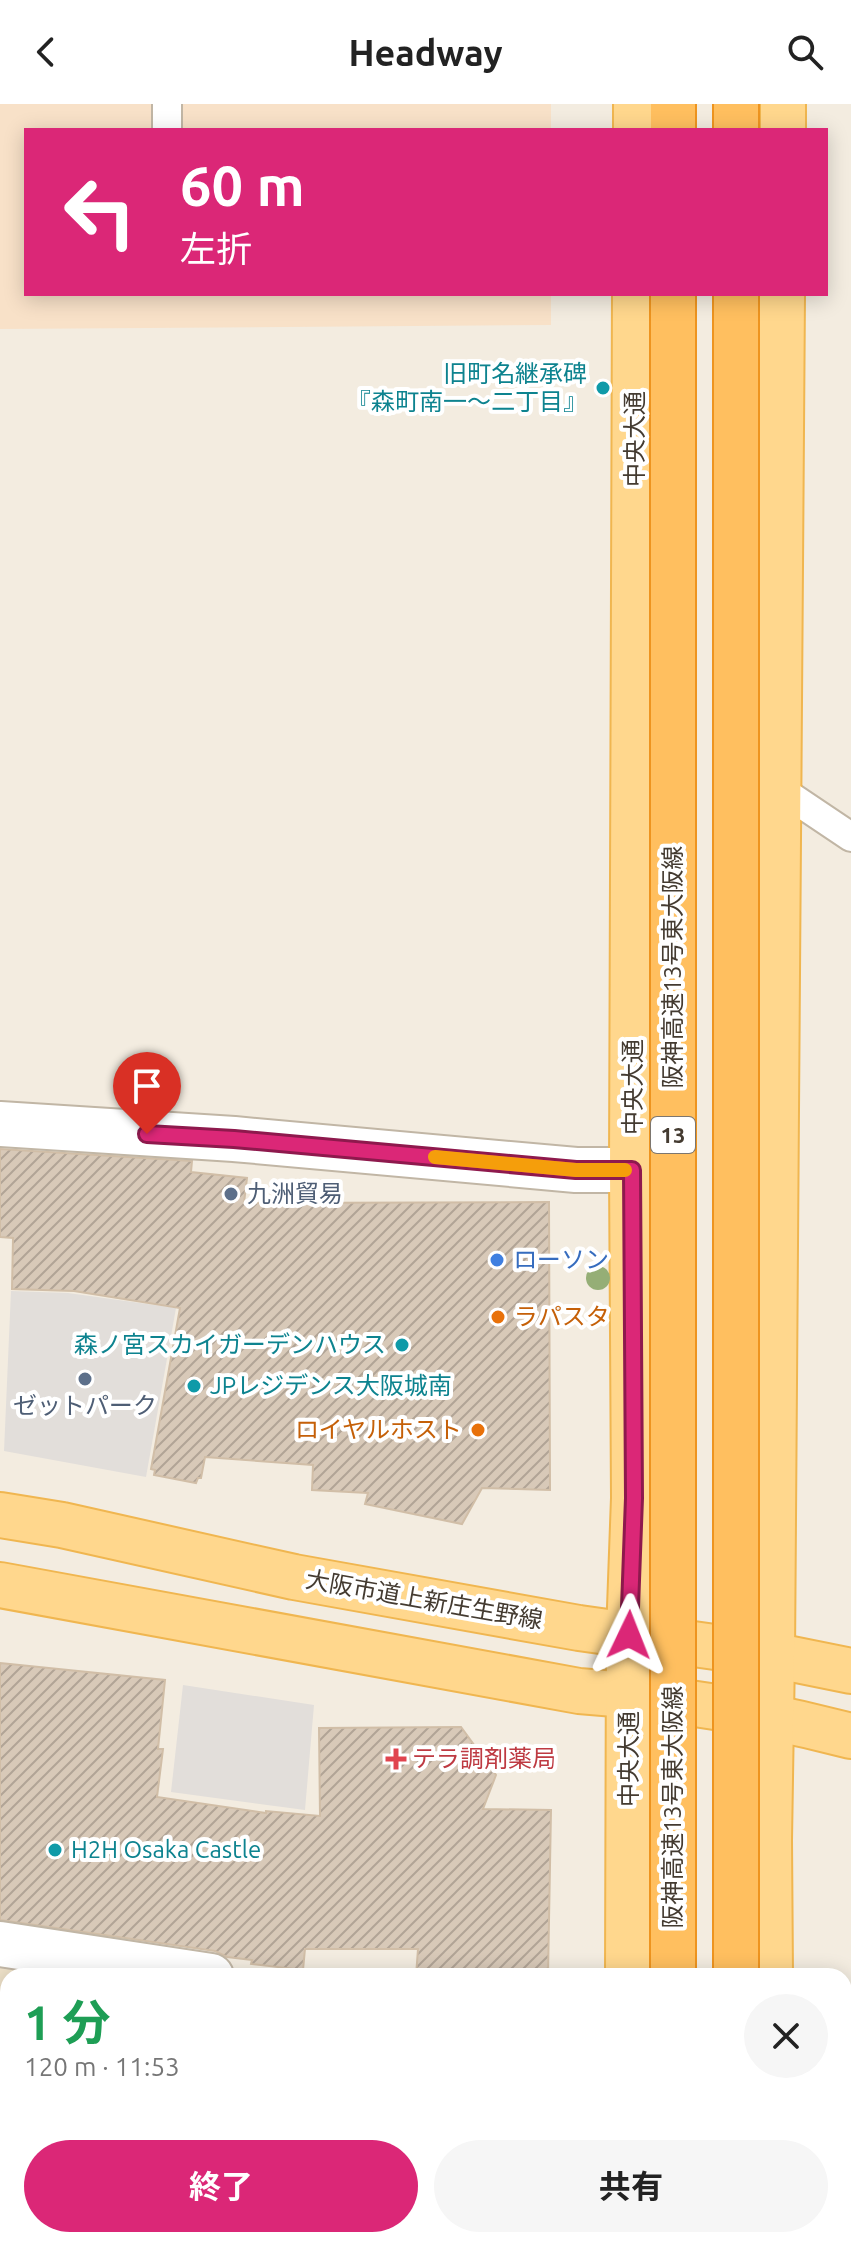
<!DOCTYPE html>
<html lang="ja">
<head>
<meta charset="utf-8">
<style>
  :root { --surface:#fff; --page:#f6f6f6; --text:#222; --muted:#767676; --accent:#db2777 }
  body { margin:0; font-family:Ubuntu,"Noto Sans JP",sans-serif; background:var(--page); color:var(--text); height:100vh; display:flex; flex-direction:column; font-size:30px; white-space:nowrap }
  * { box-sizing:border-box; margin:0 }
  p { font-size:26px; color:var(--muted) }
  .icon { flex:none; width:44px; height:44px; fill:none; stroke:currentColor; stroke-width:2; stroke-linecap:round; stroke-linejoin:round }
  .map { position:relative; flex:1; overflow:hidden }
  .side { position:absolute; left:0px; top:1864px; width:852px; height:280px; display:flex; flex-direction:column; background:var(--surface); border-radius:24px 24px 0 0; box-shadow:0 4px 20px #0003 }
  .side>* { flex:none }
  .hud { position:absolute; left:24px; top:24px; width:804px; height:168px; border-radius:0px; box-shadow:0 4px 20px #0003; background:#db2777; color:#fff; overflow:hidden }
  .pin { position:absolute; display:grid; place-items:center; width:68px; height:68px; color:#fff; margin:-82px -34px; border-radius:50% 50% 50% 0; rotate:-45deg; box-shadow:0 0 8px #0007 }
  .pin .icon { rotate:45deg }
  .me { position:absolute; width:88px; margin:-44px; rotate:2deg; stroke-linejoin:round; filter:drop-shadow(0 0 6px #0008) }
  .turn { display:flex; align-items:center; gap:28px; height:168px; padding:0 24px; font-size:36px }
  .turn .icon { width:104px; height:104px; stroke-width:2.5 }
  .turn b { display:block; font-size:56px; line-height:68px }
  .round { display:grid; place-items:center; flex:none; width:84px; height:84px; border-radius:42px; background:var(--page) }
  .headline { display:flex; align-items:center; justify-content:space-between; height:136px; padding:0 24px }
  h1 { font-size:48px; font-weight:700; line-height:60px; color:#1e9e55 }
  .cta { display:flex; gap:16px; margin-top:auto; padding:16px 24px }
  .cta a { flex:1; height:92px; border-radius:48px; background:var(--accent); color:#fff; font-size:32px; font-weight:700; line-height:92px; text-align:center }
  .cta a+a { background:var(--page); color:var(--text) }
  header { display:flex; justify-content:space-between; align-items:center; height:104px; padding:0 24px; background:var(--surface); font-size:36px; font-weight:700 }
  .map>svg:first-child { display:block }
</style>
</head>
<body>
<header><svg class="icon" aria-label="back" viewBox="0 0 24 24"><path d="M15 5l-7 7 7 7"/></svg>Headway<svg class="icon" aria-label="search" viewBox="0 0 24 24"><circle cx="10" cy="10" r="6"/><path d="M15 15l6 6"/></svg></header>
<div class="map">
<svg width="851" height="2144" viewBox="0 0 851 2144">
  <defs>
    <pattern id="building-hatch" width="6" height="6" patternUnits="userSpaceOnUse" patternTransform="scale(2)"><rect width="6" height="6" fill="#d8c9b8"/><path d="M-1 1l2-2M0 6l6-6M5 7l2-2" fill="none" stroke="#b1a496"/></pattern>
  </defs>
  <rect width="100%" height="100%" fill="#f3ece0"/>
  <path fill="#f8e1c8" d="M0,0h551v26h-525v164h525v31l-551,4z"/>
  <path fill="#eee1c8" d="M0,1861l81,11h-73v222l-8,-1z"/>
  <g fill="#e2deda">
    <path d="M11,1187l57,2 108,15 -30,169 -142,-26z"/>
    <path d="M183,1581l131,20 -9,105 -134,-18z"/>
  </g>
  <g fill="url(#building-hatch)" stroke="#d1bea7" stroke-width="2">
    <path d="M0,1045l192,12 -1,11 56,6 -3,25 305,-1 1,288 -68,-2 -20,36 -97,-20 3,-11 -56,-3 1,-25 -108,-8 -4,21h-3l-2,5 -42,-8 1,-5 -4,-1 29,-161 -106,-17 -62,-2 1,-51 -13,-1z"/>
    <path d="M0,1559l165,17 -7,69h5l-6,48 109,16v-2l54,5 -1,-88 142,-1 35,48 -13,34 68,1 -3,166h-132l2,-27h-113l-2,21 -52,-6 1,-4 -25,-3 -12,-6 -215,-31z"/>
  </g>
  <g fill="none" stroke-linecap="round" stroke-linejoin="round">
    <g stroke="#c1b6a5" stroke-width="32">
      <g id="service">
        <path d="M167,0v26"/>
        <path d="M778,684l73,49"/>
      </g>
    </g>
    <g stroke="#c1b6a5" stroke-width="48">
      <g id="minor">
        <path d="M0,1020l234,15 342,31h56"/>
        <path d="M0,1840l211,32"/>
        <path d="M0,2106l8,1"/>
        <path d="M188,2136l51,8"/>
        <path d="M275,2144l1,-8"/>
      </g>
    </g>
    <g stroke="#f0b650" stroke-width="48">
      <g id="primary">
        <path d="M636,26v-26"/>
        <path d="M783,26v-26"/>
        <path d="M0,1411l62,10 232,52 285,51 193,27 79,16"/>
        <path d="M0,1481l579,106c91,6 184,22 272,45"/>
        <path d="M628,1872l1,-341 5,-137 -2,-328 3,-876"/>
        <path d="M770,1872l-1,-136 3,-185 10,-1361"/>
        <path d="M629,2136v8"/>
        <path d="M772,2136l1,8"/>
      </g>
    </g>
    <g stroke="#ee941f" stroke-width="48">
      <g id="motorway">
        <path d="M673,0v26"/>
        <path d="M736,0v26"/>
        <path d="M673,2136v8"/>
        <path d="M736,2136v8"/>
      </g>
    </g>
    <use href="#service" stroke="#fff" stroke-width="28"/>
    <use href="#minor" stroke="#fff" stroke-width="44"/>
    <use href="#primary" stroke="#ffd78d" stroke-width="44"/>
    <use href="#motorway" stroke="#ffbf5f" stroke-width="44"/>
    <g stroke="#ee941f" stroke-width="48" stroke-linecap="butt">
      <g id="motorway-bridge">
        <path d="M736,190v1682"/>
        <path d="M673,1872v-1682"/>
      </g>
    </g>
    <use href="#motorway-bridge" stroke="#ffbf5f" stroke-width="44"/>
  </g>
  <circle fill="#95ae76" cx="598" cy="1174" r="12"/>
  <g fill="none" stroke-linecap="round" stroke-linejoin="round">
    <g stroke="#8e194d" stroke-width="20">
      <path id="route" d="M147,1030l87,5 342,31h56l2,328 -5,137"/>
    </g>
    <use href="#route" stroke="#db2777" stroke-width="14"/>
    <path stroke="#f59e0b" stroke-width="14" d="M435,1053l141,13h49"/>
  </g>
  <g fill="#0f9aa8" stroke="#fff" stroke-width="3">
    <circle cx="603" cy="284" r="8"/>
    <circle cx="402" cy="1241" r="8"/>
    <circle cx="194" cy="1282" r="8"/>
    <circle cx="55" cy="1746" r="8"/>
  </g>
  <g fill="#5c6f8a" stroke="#fff" stroke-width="3">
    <circle cx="231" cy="1090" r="8"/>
    <circle cx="85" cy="1275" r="8"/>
  </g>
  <circle fill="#3f7fe0" stroke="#fff" stroke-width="3" cx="497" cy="1156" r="8"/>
  <g fill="#e8710a" stroke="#fff" stroke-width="3">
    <circle cx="498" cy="1213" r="8"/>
    <circle cx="478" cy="1326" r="8"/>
  </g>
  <path fill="#e0444e" stroke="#fff" stroke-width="3" d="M392 1643h8v8h8v8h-8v8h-8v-8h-8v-8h8z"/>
  <g text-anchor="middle" stroke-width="8" stroke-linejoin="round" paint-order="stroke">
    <rect fill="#fff" stroke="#7c766f" stroke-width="2" x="651" y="1013" width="44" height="36" rx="6"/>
    <g font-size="22" font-weight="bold" fill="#443b31">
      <text x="673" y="1039">13</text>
    </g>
    <g font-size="24" fill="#0d838f" stroke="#fff" text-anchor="end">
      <text x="587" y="278">旧町名継承碑<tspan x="587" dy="28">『森町南一～二丁目』</tspan></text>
      <text x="386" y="1249">森ノ宮スカイガーデンハウス</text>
      <text x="210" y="1290" text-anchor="start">JPレジデンス大阪城南</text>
      <text x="71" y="1754" text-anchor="start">H2H Osaka Castle</text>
    </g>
    <g font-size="24" fill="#443b31" stroke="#fff">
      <text transform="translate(635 335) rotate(-90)" y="8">中央大通</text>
      <text transform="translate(673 863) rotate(-90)" y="8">阪神高速13号東大阪線</text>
      <text transform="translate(633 983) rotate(-90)" y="8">中央大通</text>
      <text transform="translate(424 1496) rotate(10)" y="8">大阪市道上新庄生野線</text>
      <text transform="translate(629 1655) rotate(-90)" y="8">中央大通</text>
      <text transform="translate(673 1703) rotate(-90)" y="8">阪神高速13号東大阪線</text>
    </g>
    <g font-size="24" fill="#4e5e75" stroke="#fff" text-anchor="start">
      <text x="247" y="1098">九洲貿易</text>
      <text x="85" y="1310" text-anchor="middle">ゼットパーク</text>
    </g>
    <g font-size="24" fill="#366cbe" stroke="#fff" text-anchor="start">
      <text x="513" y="1164">ローソン</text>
    </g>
    <g font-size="24" fill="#c56008" stroke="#fff" text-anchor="start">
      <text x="514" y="1221">ラパスタ</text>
      <text x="462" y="1334" text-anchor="end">ロイヤルホスト</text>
    </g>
    <g font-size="24" fill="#be3a42" stroke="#fff" text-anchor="start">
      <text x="412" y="1663">テラ調剤薬局</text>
    </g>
  </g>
</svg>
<div class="pin" style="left:147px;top:1030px;background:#d93025"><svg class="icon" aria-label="arrive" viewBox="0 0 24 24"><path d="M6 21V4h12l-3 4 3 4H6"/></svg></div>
<svg class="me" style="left:629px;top:1531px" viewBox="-20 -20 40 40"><path d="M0-17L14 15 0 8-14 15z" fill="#db2777" stroke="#fff" stroke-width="4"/></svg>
<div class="hud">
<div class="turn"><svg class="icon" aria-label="left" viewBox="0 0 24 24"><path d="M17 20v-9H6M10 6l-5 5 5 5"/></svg><div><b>60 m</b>左折</div></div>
</div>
<section class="side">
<div class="headline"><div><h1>1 分</h1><p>120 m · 11:53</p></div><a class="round"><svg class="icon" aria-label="close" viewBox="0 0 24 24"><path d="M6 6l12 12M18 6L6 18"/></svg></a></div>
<div class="cta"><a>終了</a><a>共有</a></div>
</section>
</div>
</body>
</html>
